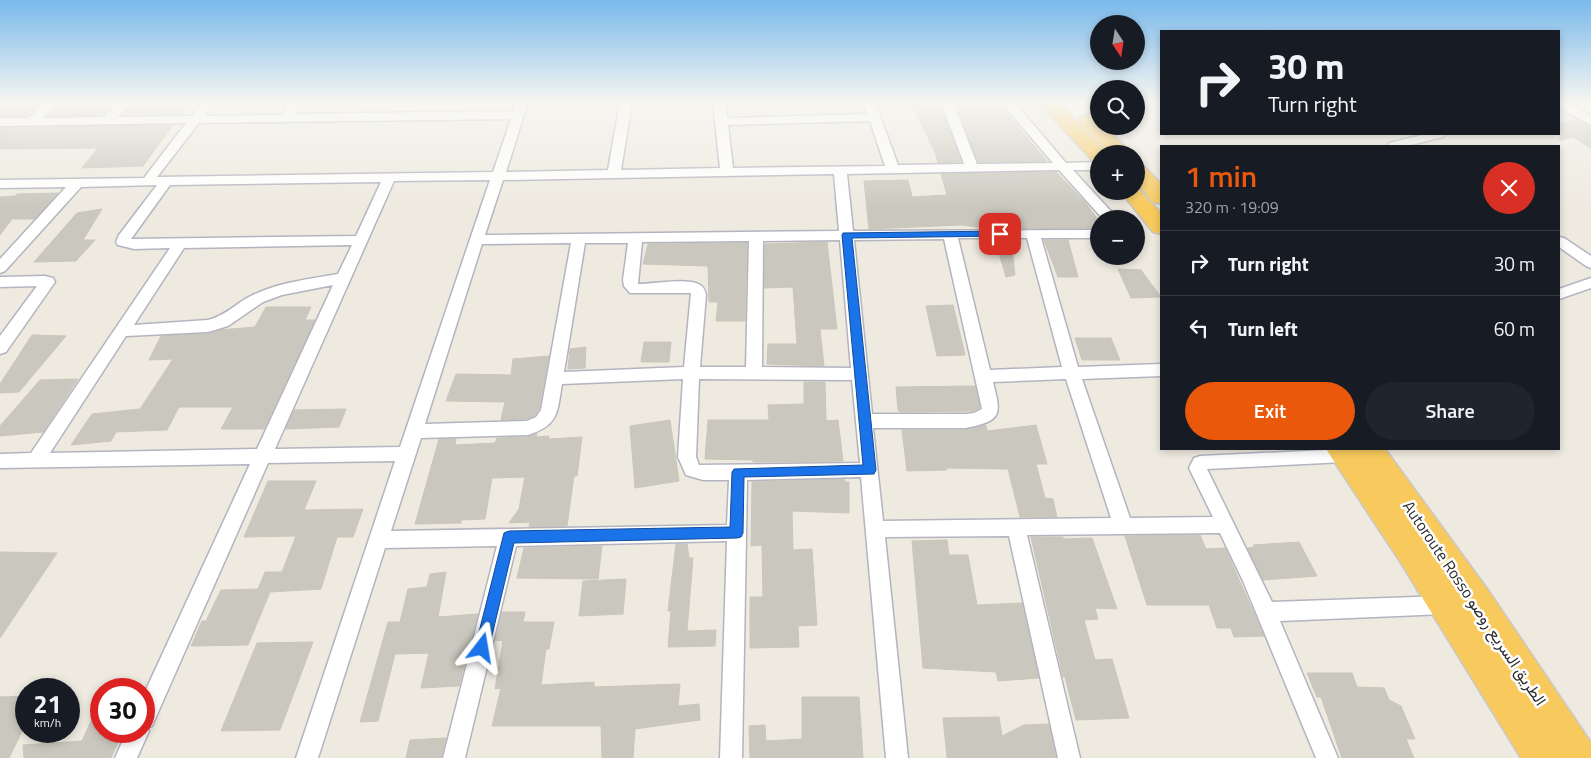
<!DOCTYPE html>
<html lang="en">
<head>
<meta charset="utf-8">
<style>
  :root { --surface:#171b24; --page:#20242c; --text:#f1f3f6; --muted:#9ea1a6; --line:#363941; --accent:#ea580c }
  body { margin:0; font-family:"Titillium Web",Vazirmatn,sans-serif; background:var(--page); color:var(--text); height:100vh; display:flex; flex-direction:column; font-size:19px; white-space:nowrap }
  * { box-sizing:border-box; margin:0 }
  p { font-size:16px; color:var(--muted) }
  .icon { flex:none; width:28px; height:28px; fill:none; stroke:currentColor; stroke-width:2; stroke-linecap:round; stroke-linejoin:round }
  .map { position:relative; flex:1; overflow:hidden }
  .drawer { position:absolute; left:1160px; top:145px; width:400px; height:305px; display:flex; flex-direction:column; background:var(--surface); border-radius:0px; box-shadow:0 2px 8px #0003 }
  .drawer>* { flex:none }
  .banner { position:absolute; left:1160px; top:30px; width:400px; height:105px; border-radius:0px; box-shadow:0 2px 8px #0003; background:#171b24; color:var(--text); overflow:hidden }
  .needle { width:32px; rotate:168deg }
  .controls { position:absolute; left:1090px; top:15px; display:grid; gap:10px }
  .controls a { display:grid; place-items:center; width:55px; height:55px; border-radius:50%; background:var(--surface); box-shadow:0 2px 8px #0003; font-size:25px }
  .speed { position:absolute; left:15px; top:678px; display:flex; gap:10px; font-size:25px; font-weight:700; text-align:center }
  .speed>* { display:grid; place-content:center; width:65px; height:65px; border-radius:50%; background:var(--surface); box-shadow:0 2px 8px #0003; line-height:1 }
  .speed small { font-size:12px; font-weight:400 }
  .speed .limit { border:8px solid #d22; background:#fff; color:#111 }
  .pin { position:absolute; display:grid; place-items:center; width:42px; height:42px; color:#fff; margin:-21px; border-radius:10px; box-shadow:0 2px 8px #0006 }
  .me { position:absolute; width:55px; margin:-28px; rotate:14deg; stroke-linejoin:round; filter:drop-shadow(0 0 4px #0008) }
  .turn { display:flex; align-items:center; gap:18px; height:105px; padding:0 25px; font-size:22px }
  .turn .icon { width:65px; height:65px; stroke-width:2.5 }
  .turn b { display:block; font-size:35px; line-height:42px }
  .round { display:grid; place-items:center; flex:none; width:52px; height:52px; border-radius:26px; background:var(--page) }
  .summary { display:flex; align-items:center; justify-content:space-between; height:85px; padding:0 25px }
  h1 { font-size:30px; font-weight:600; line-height:38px; color:var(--accent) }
  .cta { display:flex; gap:10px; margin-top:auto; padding:10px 25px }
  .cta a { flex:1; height:58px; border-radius:30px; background:var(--accent); color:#fff; font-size:20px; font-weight:600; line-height:58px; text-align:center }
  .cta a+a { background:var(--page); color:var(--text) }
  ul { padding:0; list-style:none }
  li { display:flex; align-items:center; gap:15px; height:65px; padding:0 25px; border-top:1px solid var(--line) }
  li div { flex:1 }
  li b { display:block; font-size:19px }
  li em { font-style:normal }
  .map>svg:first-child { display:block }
</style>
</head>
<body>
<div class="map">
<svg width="1591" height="758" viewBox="0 0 1591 758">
  <rect width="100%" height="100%" fill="#eeeae0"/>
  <g fill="#cac8be" stroke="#cac6b9">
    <path d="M0,102h42l-14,14h-28z"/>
    <path d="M133,102h57l-9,12 -59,1z"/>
    <path d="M936,102h3l22,60 -23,1 -3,-11 -23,-47h3v-2z"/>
    <path d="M955,102h42l50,59 -69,1z"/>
    <path d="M112,105l-9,10 -56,1 10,-10z"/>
    <path d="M1578,120l13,7v21l-18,-11 -14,4v-17z"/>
    <path d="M173,125l-30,41 -61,2 16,-20 -98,1v-21z"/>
    <path d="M1056,172l29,30 14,19v7l-107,1 -31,-4 -92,4 -5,-48 44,-1 4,17 35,-2 -6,-21z"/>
    <path d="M58,193l-23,26h-23l-12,16v-38l15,-1 2,-2z"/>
    <path d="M102,209l-19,31h12l-19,21 -42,1 43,-49z"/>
    <path d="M995,240h16l4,35 -9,2z"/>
    <path d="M1044,240h24l10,37h-20z"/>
    <path d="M827,242l10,87h-17l4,37 -57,-2 1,-20h29l-4,-57 -29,1 1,-44z"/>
    <path d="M747,243l-2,78h-29l2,-19h-9l-1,-36 -65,-2 5,-20z"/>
    <path d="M1118,269l23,1 20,27 -30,1z"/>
    <path d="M953,305l12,50 -28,1 -11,-50z"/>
    <path d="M266,307h45l-6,13h10l-51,109h-43l12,-22h-54l-12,23 -51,2 -5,9 -40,4 21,-31 48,-5 33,-50 -24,1 12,-24 47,-2 12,-4 35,-3z"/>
    <path d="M32,335l34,1 -47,56 -19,1v-9z"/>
    <path d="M1075,338h36l9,22h-38z"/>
    <path d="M644,342h27l-2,20h-28z"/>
    <path d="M586,347l-1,21 -17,1 2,-20z"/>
    <path d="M549,356l-10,53 -4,7 -8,3 -26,1 4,-18 -59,-1 10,-27 55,1 2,-16z"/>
    <path d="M78,379l-35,53 -43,4v-10l40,-46z"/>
    <path d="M804,382h21l1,39 12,-1 5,41 -90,1v-2l-48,-1 3,-39h61l-1,-15 36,-1z"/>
    <path d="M975,386l5,22 -7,3 -73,1 -2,-2 -2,-23z"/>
    <path d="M346,409l-7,18 -53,2 8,-19z"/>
    <path d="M670,420l9,61 -44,7 -5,-62z"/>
    <path d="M986,425l1,6 49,-6 11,39h-11l9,34 8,1 4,18h-37l-12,-48 -62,-1 1,2 -40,1 -5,-41h64z"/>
    <path d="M537,434l-1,3 13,-1 -1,3 34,-2 -5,39h-3l-7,50 -38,1 1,-5 -21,1 10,-14 6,-32 -33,1 -7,41 -24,1v3l-46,1 24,-85h17l-1,6 40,-2 2,-5 31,-1z"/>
    <path d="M844,479l1,3h4v31l-57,-2 1,39 19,-1 5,76 -19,1 1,21 -49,1v-51h13l-1,-52 -11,1 1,-64z"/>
    <path d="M268,481h48l-12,29 59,-1 -10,28h-16l-16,52 -51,3 -22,53 -57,1 11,-25h4l15,-31 37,-1 7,-17h17l14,-36 -52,1z"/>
    <path d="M1200,535l6,14 19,-1 39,88 -30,1 -3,-9h-14l-8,-23h-62l-22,-69z"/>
    <path d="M1031,537h32v2l29,-1 25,71 -22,-1 3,11 -14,1 11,40 17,-1 17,59 -53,2 -11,-43h-2z"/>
    <path d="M947,540l2,15h19l9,50 45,-2 17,75 -41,3 -2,-9 -73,-4 -11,-127z"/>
    <path d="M1299,542l18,34 -54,4 -16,-32 8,-1 -2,-2z"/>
    <path d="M676,544h11l2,14h4l-6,73 29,-1 -1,16 -47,1 3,-36h-3z"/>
    <path d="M602,546l-4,33 -81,-1 7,-30z"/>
    <path d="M0,552l57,1 -57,85z"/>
    <path d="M446,572l-8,45 40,-3 -19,72 -38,2 8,-35 -34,1 -17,67 -18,1 28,-100h12l8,-33 19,-2 3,-13z"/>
    <path d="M626,579l-3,35 -44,2 4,-35z"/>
    <path d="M502,612h23l-2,10h31l-5,27h-3l-5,36 53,-3v5l86,-3 -2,22 21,-2 1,16 -65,9 -2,29h-31l-1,-32h-109l9,-38 -6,1 8,-48 -8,-1z"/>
    <path d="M313,642l-33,88 -59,1 36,-88z"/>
    <path d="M1307,673h45l5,14 27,1 5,12 12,6 14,33h-9l8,19h-72l-21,-61h-4z"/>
    <path d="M26,696v27l-17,35h-9v-61z"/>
    <path d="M802,697h57l4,61h-113l-1,-32 16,-1 1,16 36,-2z"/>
    <path d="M101,699v32h22l-12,27h-87l-1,-13 59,-4z"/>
    <path d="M999,717l3,19 22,-11 25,-1 7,34h-109l-4,-40z"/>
    <path d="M446,738l-5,20h-35l4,-18z"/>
  </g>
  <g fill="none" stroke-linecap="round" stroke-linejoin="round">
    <g stroke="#b3b4c0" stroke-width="3">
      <g id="minor">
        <path d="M45,102h13l-15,16 61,-1 14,-15h13l-13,15 74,-1 11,-14h12l-10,14 77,-1 8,-13h12l-8,12 219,-3 3,-9h12l-22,70 102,-2 12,-68h12l-11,68 99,-2 -7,-66h12l2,16 140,-4 -4,-12h12l23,63 66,-1 -23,-62h12l24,62 76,-1 -52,-61h13l52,61 33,-1v8h-26l45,49h-15l-44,-49 -212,4 6,57 246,-1v8h-58l37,129 83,-3v12l-79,3 48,139 83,-1 -24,-49 5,-10 6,-2 147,-7 3,1 3,5 -3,5 -6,2 -137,7 65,133 173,-6 7,2 3,7 -3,7 -7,2 -165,7 58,137h-22l-73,-177 -23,-48 -193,2 53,223h-22l-49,-222 -124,1 23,221h-22l-25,-281 -114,3 -5,278h-22l7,-217 -211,5 -51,212h-22l54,-212 -112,2 -67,210h-22l99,-297 -127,2 -116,263 -4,1 1,4 -12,27h-22l12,-27h17v-37l106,-230 -250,4v-14l31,-1 139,-205 -36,1 -16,-4 -2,-3 3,-7 38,-50 -76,2 -76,84 -5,2v-14l66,-72 -66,1v-8l144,-2 42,-55 -186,3v-8h29zM511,119l-18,53 -336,5 42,-54zM870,121l15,45 -152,2 -5,-43zM834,174l5,57 -354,4 18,-55zM490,180l-90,267 -125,2 119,-268zM381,182l-25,54 -225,3 39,-54zM958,238h69l35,129 -72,3zM944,239l38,170 -8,4 -8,1h-94l-18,-174zM840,240l11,128 -89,-1 1,-126zM749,241l-3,126h-46l6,-72c-1,-4 -2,-8 -6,-10 -12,-8 -47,-1 -62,-1l4,-42zM571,243l-30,167 -5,7 -9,4 -102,3 57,-180zM585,243h43l-5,37 1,6 6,7h61l-7,74 -120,5zM352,245l-14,29c-28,5 -57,8 -83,20 -17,7 -27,21 -47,26l-74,5 50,-77zM333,285l-76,164 -207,4 76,-117 82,-4 20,-6 35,-24 19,-7zM683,379l-5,78 8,18 17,5h26l-2,45 -336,6 30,-93 107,-3c31,-10 29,-22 34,-51zM699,379l153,1 8,83 -161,2 -3,-8zM1066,379l45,139 -228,3 -10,-93h93c37,-7 35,-14 27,-46z"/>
        <path d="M1559,102h7l25,14v9l-32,-17z"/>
        <path d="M1426,134h19l-2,3 -36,9h-20l2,-3z"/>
        <path d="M1559,237l5,1 27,18v12l-5,-2 -27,-19z"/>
        <path d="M45,276l8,2 2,4 -49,70 -6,2v-18l37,-50 -37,1v-10z"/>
        <path d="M1591,278v10l-32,11v-10z"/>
      </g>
    </g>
    <g stroke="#c8c8c8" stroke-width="3">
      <g id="trunk">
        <path d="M1038,102h20l50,52h-9v8l-7,-2z"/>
        <path d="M1088,115l7,2 4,4v5h6l27,28h-22l-32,-33 3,-4z"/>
        <path d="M1136,163l7,2 18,19v20l-8,-2 -17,-20z"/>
        <path d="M1136,186l25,27v21l-8,-2 -33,-41h16z"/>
        <path d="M1326,449h59l105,144 101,150v15h-70l-120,-195z"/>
      </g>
    </g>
    <use href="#minor" fill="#fff" fill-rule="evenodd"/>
    <use href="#trunk" fill="#f8ca5e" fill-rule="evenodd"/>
  </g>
  <linearGradient id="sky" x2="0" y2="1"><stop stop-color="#79b9eb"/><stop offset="0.49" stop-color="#f7f6f1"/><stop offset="1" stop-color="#f7f6f1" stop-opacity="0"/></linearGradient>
  <rect width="1591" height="208" fill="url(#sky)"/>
  <path fill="#1a73e8" stroke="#114b97" d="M1000,231l3,1v4l-151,2 24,232 -2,4 -130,3 -1,56 -2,4 -4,1 -223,5 -25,105 -2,5 -5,2 -5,-2 -2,-5 29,-115 5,-2 221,-4 2,-55 2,-3 129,-4 -21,-230 1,-2z"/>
  <g text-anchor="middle" stroke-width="5" stroke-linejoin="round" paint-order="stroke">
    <g font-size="16" fill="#2d2d2d" stroke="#fff">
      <text transform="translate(1475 603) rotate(56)" y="6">Autoroute Rosso الطريق السريع روصو</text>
    </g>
  </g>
</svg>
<div class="controls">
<a><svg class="needle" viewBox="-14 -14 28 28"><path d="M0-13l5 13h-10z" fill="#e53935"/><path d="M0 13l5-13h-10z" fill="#9ea1a6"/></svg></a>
<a><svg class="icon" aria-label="search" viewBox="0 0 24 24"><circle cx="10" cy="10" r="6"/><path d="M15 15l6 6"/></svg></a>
<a>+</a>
<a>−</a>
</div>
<div class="speed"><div>21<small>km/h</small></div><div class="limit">30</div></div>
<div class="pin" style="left:1000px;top:234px;background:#d93025"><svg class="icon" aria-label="arrive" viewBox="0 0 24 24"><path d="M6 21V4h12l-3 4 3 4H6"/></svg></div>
<svg class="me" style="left:482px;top:648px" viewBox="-20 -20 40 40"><path d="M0-17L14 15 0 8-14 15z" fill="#1a73e8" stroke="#fff" stroke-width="4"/></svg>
<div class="banner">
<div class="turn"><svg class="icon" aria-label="right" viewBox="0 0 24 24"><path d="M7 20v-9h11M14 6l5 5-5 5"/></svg><div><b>30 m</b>Turn right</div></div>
</div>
<section class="drawer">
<div class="summary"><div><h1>1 min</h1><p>320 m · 19:09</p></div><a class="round" style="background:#d93025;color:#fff"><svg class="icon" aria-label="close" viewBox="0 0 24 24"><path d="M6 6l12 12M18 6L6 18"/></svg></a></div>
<ul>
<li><svg class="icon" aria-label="right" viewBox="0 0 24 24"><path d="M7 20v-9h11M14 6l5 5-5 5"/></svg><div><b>Turn right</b></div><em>30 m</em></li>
<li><svg class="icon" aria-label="left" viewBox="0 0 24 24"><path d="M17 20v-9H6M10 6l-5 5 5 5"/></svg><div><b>Turn left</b></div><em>60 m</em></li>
</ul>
<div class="cta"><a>Exit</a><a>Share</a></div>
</section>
</div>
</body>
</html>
